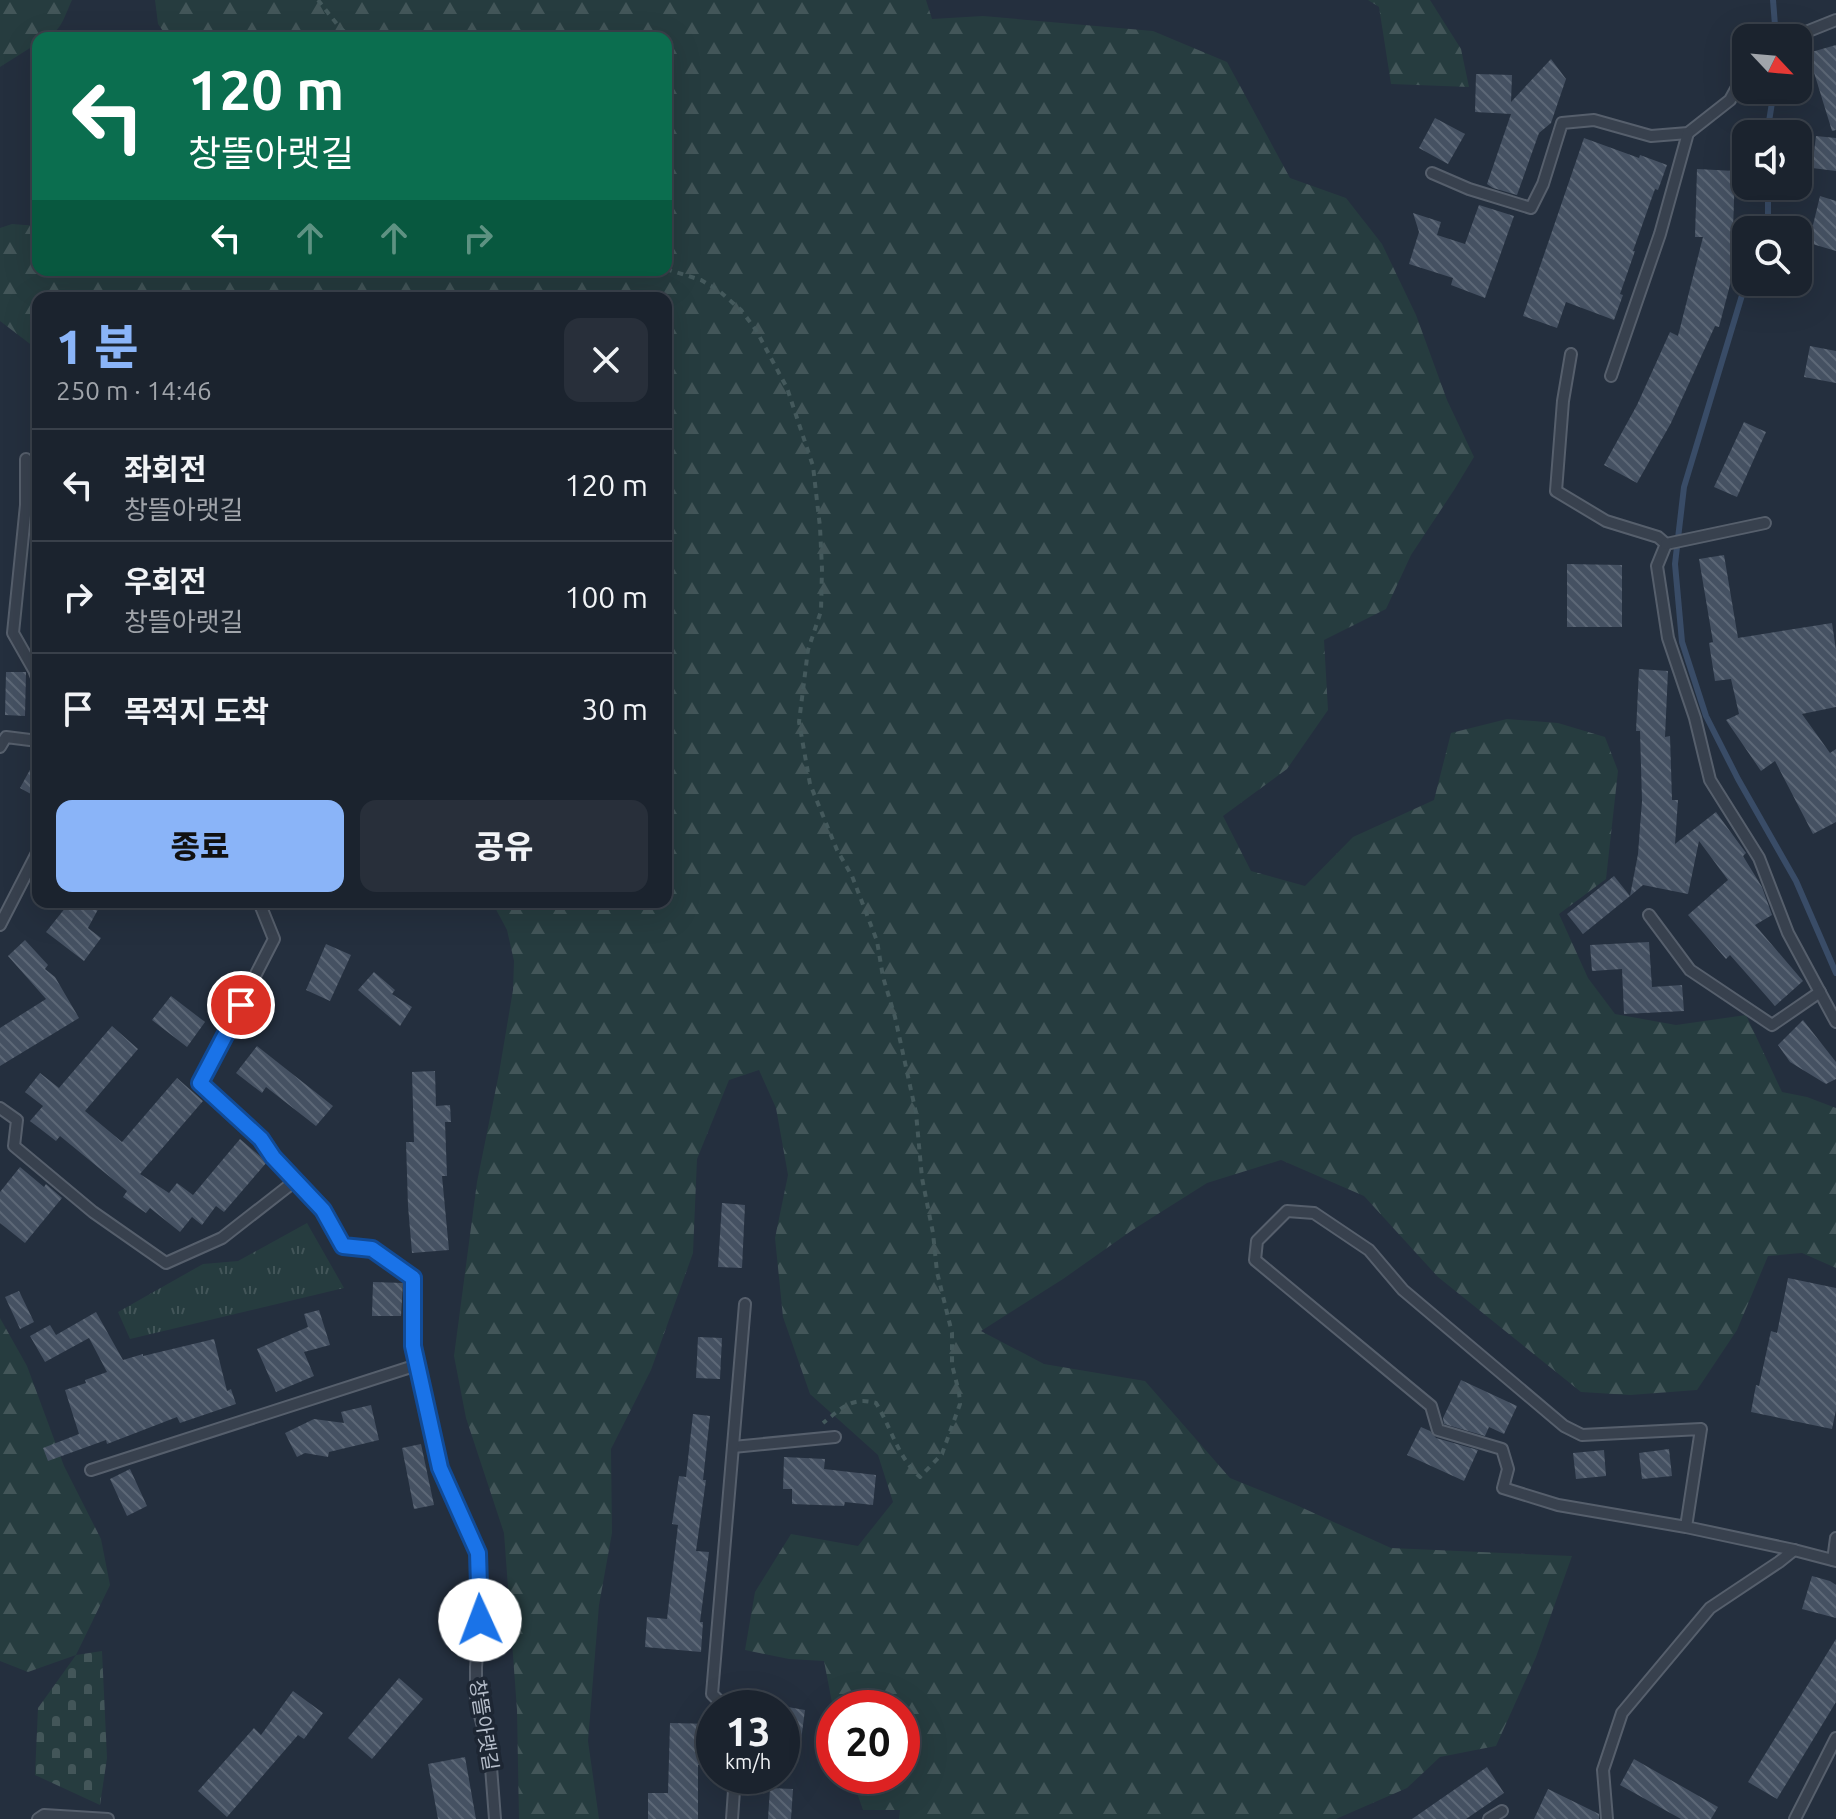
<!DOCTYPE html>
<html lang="ko">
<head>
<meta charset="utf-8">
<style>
  :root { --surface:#1b232e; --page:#282f3a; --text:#f1f3f6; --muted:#a0a4aa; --line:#39404a; --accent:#8ab4f8 }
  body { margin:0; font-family:Ubuntu,"Noto Sans KR",sans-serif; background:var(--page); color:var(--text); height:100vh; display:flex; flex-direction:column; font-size:30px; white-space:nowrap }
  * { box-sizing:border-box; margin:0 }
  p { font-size:26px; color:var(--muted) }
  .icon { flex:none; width:44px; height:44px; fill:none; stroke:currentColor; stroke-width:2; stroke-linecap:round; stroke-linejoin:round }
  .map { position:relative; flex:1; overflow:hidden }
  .panel { position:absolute; left:32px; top:292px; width:640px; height:616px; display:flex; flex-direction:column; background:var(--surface); border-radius:16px; box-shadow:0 8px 32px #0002,0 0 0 2px var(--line) }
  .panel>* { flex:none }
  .guide { position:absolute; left:32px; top:32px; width:640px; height:244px; border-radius:16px; box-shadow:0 8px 32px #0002,0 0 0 2px var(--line); background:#0b6e4f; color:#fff; overflow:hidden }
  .needle { width:52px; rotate:116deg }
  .fabs { position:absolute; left:1732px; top:24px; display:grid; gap:16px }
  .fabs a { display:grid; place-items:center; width:80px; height:80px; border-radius:16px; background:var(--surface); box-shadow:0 8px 32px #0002,0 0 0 2px var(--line); font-size:40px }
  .speed { position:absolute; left:696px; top:1690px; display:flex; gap:16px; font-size:40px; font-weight:700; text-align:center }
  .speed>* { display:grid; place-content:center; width:104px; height:104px; border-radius:50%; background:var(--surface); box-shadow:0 8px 32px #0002,0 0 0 2px var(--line); line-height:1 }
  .speed small { font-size:20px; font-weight:400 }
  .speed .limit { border:12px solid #d22; background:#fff; color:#111 }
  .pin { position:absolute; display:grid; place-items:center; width:68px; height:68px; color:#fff; margin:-34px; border:4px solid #fff; border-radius:50%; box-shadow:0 2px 8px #0007 }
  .me { position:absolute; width:88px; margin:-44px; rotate:358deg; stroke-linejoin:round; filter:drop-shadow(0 0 6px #0008) }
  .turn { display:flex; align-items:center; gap:28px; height:168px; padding:0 24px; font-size:36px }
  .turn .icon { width:104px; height:104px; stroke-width:2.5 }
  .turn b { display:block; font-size:56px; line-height:68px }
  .lanes { display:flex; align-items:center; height:76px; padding:0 24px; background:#0003; justify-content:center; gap:40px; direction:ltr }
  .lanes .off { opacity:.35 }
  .round { display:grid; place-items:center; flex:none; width:84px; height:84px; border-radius:16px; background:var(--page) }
  .head { display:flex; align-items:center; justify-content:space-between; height:136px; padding:0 24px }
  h1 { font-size:48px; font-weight:800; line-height:60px; color:var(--accent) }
  .primary-button { display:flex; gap:16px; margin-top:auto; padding:16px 24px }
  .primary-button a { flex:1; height:92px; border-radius:16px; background:var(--accent); color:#111; font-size:32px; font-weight:800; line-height:92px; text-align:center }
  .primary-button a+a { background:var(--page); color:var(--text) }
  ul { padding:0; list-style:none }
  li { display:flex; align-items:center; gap:24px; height:112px; padding:0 24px; border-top:2px solid var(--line) }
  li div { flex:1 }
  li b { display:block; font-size:30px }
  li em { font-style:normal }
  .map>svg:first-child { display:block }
</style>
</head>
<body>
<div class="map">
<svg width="1836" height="1819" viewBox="0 0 1836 1819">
  <defs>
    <pattern id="grass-tufts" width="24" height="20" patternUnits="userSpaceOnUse" patternTransform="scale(2)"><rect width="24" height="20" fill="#263c3f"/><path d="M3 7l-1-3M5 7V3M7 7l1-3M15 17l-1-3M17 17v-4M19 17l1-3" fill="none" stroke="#435659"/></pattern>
    <pattern id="forest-firs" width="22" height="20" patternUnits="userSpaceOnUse" patternTransform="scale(2)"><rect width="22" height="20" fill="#263c3f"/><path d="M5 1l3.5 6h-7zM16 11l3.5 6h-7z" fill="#435659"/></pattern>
    <pattern id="cemetery-stones" width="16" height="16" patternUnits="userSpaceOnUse" patternTransform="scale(2)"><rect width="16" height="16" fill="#263c3f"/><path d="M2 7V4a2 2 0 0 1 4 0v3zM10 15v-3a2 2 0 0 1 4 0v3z" fill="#435659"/></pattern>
    <pattern id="building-back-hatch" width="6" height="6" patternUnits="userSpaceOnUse" patternTransform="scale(2)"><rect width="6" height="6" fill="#455162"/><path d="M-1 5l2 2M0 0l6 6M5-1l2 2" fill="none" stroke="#5d6877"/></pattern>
  </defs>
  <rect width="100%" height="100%" fill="#242f3e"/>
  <path fill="url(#grass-tufts)" d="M307,1223l37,65 -214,51 -12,-27 85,-48 35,-3z"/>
  <g fill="url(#forest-firs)">
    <path d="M0,0h72c-8,17 -12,38 -34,38v5l-38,24z"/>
    <path d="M155,0h771l6,19 51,-3 170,15 74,31 63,116 56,20 36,46 34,71 31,85 27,57 -20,33 -43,65 -25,54 -62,31 4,70 -41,59 -64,47 28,55 54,15 48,-49 81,-37 17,-67 56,-14 51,4 47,14 13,34 -12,108 -47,35 29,64 27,36 61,11 70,-10 36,77 25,5 29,11v160l-34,-15 -34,3 -31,74 -40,60 -67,5 -49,-3 -143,-115 -74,-81 -83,-36 -74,23 -76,48 -68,48 -82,52 63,33 101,17 85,97 64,26 97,44 181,8 -36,101 -40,89 -56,11 -33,31 -71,31h-437l1,-9h-37l-12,-34h51v-68h-68v5l-10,-52 -35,-2 -44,-9 10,-58 36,-58 67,12 35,-44 -15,-47 -68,-61 -27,-77 -8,-79 13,-63 -12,-67 -17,-38 -30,10 -32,79 -4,94 -42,117 -40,79 1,84 -13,72 -11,136 11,78h-80l-2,-109 -13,-177 -38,-115 -12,-62 23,-174 22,-109 14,-83 1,-29 -7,-31 -15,-28h174v-604h-628v52l-38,-29v-93l12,-4 26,2v44h628v-232h-498l-10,-14z"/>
    <path d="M1368,0h62l31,49 8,38 -78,-3 -12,-77z"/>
    <path d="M0,1318l27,48 37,100 37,73 9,46 -34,70 -48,17 -28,-11z"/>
  </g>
  <path fill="url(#cemetery-stones)" d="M102,1651l5,107 -7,47 -65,-30 3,-67 38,-53z"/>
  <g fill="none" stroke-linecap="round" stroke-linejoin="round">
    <g stroke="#394c67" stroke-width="6">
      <path d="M1773,0l3,38"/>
      <path d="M1767,134l7,-44"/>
      <path d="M1766,230l2,-4v-40"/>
      <path d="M1746,282l-62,205 -9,77 7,78 24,74 32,63 58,102 40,92"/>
    </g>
  </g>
  <g fill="url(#building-back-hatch)">
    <path d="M1836,45v85l-4,1 -24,-78z"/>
    <path d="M1551,59l15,20 -15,44 -12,10 -22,62 -24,-7 -6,-4 24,-70 -36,-2 1,-38 36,1 -1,27z"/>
    <path d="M1435,118l30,16 -17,30 -29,-16z"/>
    <path d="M1816,136l20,2v33l-24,-3z"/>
    <path d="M1584,138l55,20 1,-3 27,10 -9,25 -3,-1 -22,62h2l-15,43 3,1 -9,25 -48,-18 -9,26 -34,-12z"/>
    <path d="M1697,169l38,2 -3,90 4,1 -17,65 -4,-1 -44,97 -34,60 -33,-18 33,-60 33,-73 8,4 25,-99h-8z"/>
    <path d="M1820,196l16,5v50l-37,-11 5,-17 9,2z"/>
    <path d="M1479,205l35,11 -29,82 -34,-13 2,-7 -44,-14 10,-32 -6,-19 28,9 -4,13 28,9z"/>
    <path d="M1810,346l26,5v32l-32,-6z"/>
    <path d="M1744,422l22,10 -29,65 -23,-10z"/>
    <path d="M1724,555l14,83 94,-15 4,27v57l-34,7 28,39 6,-4v73l-23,12 -38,-73 -14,10 -35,-51 13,-6 -8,-35 -16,2 -6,-38 4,-1 -14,-83z"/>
    <path d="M1567,564l55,1v62h-55z"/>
    <path d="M1639,669l29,2 -3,66 5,-1 2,64h6l-3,44 41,-32 30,41 -3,3 19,31 10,28 -17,10 48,56 -28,25 -45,-51 -4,4 -38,-44 40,-35 -29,-39 -11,53 -45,-9 -13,11 8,-42 4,-53 -2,-70h-4z"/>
    <path d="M6,672h20l-1,44 -20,-1z"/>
    <path d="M38,755v43l-18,-10z"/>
    <path d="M1614,876l16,20 -47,38 -16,-20z"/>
    <path d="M70,902h32l-14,26 13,10 -17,23 -38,-29z"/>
    <path d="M25,940l23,25 -3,4 10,8 24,41 -79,48v-38l46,-29 -38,-43z"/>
    <path d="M1649,942l3,45 30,-2 2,26 -60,3 -2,-45 -30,2 -2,-26z"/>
    <path d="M326,944l25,11 -21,46 -24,-11z"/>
    <path d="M374,972l21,18 -3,4 20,13 -12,19 -42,-36z"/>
    <path d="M171,996l34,26 -18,25 -35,-27z"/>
    <path d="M1803,1020l33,42v17l-10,5 -36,-22 -12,-17z"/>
    <path d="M112,1026l26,23 -53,62 37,31 55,-64 26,23 -63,73 29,19 8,-10 16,12 47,-56 27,23 -43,50 -8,-6 -14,19 -10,-8 -12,15 -30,-24 -4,5 -23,-16 4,-6 -67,-55 -4,5 -26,-20 13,-15 -18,-14 15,-19 19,15z"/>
    <path d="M257,1046l76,60 -17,20 -50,-39 -4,6 -26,-20z"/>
    <path d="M435,1071l1,35 14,-1 1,17h-6l2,54h-5l7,74 -37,3 -4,-47 -2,-64h8l-2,-70z"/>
    <path d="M20,1167l24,20 2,-3 16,14 -37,45 -25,-20v-31z"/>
    <path d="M722,1203l23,2 -3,63 -24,-1z"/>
    <path d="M1788,1278l48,10v122l-4,19 -81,-17 5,-27 3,1 12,-55 6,2z"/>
    <path d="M373,1282l30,1 -2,33h-29z"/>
    <path d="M19,1291l15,31 -14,7 -15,-32z"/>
    <path d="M319,1310l11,35 -26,7 10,24 -38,16 -19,-43 51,-22 -4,-13z"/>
    <path d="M96,1312l27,48 20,-6v2l71,-17 13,52 4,-2 5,15 -56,19 -3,-6 -70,27 -1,-4 -58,21 -5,-13 36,-14 -14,-44 21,-7 -1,-3 22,-8 -18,-34 -44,24 -15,-26 20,-11 6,10z"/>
    <path d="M698,1337l24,1 -2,41 -24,-1z"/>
    <path d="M1461,1380l56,26 -13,28 -15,-7 -4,9 -41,-12 -1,-6z"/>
    <path d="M371,1405l8,35 -50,12 -1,5 -23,-4 -8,4 -12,-24 29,-14 30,4 -3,-11z"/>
    <path d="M693,1414l17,2 -7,64h3l-10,71 13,1 -9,70h3l-2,30 -56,-5 2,-30 20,2 11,-94 -6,-1 7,-48 7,1z"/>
    <path d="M1421,1427l9,4 6,7 42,12 -14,31 -57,-26z"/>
    <path d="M421,1444l13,61 -20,4 -12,-61z"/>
    <path d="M1669,1449l3,27 -30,3 -3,-26z"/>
    <path d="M1604,1450l2,26 -30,3 -3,-26z"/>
    <path d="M784,1457l41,2 -1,10 52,6 -3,30 -28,-3 -1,4 -52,-2v-15h-9z"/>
    <path d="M130,1469l17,37 -20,10 -17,-37z"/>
    <path d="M1812,1576l18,5 6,4v33l-34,-9z"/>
    <path d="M1836,1639v63l-59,97 -29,-17z"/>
    <path d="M399,1678l24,21 -51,60 -24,-21z"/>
    <path d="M293,1691l30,22 -19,26 -6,-4 -71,82 -29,-26 56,-63 7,7z"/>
    <path d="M782,1706l23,4 -7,53 -16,-2z"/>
    <path d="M670,1723l44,1v41h-16v54h-50v-26h20z"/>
    <path d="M465,1757l11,62h-38l-10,-55z"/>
    <path d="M1634,1759l84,48 -7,12h-30l-61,-34z"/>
    <path d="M1487,1767l17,26 -38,26h-54z"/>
    <path d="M770,1788l23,1 -2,30h-23z"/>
    <path d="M1548,1789l51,25v5h-65z"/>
  </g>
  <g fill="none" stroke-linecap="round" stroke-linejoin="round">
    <g stroke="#565f6c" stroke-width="14">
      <g id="service">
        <path d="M1791,38l45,-18"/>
        <path d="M1432,173l37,16 62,19 12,-24 19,-61 32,-3 57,16 37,-3 42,-33 16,-29"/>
        <path d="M1571,354l-8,47 -7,90 50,30 52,16 8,7 -9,22 11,72 27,80 15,62 49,78 29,75 48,89"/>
        <path d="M1611,376l49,-142 28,-101"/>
        <path d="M26,459v46l-13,128 21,37 4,10"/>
        <path d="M1666,544l99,-21"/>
        <path d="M0,747l6,-10 32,4"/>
        <path d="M259,902l15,37 -74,144 61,56 12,18 50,53 20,36 29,3 41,29v68l9,48 18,74 38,85 2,67 -4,47v33l14,54 5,65"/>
        <path d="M1649,915l41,55 82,55 48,-33"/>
        <path d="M0,925l38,-74"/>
        <path d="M0,1108l17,12 -3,26 79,66 73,51 56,-25 73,-57"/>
        <path d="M733,1447l102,-10"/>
        <path d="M91,1470l326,-105"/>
        <path d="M1686,1527l15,-98 -119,6 -18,-9 -161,-136 -34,-40 -55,-37 -27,-2 -30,30 -2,19 176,146 7,24 64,19 6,20 -5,19 55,17 128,22 108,23 42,11"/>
        <path d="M1833,1560l3,-22"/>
        <path d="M726,1708l-14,-14 33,-390"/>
        <path d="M38,1819l6,-4 64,4"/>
        <path d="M732,1819l3,-43"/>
        <path d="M1489,1819l13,-8"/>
        <path d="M1607,1819l-4,-49 19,-57 88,-105 69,-46 15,-12"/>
        <path d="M1795,1819l41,-81"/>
      </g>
    </g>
    <g stroke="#44595c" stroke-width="4" stroke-dasharray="6 6" stroke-linecap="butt">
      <path d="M318,0l22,28 12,10"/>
      <path d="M666,269l35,11 17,10 23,20 15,20 31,58 26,78 7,61 2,42 -1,42 -13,39 -9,72 11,62 27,66 15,26 25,65 6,36 12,40 21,96 6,65 11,55 4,39 15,61v32l7,27 1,12 -18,50 -22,23c-22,-19 -29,-50 -44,-74 -25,-7 -35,6 -53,20"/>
    </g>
    <use href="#service" stroke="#38414e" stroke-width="10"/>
  </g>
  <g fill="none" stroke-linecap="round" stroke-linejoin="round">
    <g stroke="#114b97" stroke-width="20">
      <path id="route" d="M241,1005l-41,78 61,56 12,18 50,53 20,36 29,3 41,29v68l27,122 38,85 2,67"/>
    </g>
    <use href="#route" stroke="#1a73e8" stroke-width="14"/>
  </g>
  <g text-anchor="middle" stroke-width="7" stroke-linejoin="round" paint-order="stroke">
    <g font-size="20" fill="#b4bcc9" stroke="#1d2633">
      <text transform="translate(484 1725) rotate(81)" y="7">창뜰아랫길</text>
    </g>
  </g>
</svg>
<div class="fabs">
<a><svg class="needle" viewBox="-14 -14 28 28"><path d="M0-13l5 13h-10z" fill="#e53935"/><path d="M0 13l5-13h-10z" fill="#a0a4aa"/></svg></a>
<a><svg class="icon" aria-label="sound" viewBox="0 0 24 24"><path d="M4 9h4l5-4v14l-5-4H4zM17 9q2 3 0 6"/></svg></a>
<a><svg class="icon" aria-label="search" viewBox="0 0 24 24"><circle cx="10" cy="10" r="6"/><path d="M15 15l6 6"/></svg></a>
</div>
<div class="speed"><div>13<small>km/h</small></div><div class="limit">20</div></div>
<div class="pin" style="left:241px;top:1005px;background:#d93025"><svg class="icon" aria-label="arrive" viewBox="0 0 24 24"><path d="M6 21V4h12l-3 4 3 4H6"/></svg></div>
<svg class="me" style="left:480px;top:1620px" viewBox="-20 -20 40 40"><circle r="19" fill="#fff"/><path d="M0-13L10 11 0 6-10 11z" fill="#1a73e8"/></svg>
<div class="guide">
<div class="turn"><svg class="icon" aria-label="left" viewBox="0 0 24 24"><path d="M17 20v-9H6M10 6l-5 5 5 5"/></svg><div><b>120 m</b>창뜰아랫길</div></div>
<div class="lanes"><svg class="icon" aria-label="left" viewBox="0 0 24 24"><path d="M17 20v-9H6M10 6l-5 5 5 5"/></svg><svg class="icon off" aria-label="ahead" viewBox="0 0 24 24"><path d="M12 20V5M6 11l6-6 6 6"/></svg><svg class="icon off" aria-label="ahead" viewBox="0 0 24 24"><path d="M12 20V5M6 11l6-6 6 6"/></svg><svg class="icon off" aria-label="right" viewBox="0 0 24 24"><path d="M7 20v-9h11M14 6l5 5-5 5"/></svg></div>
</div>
<section class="panel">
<div class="head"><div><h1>1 분</h1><p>250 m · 14:46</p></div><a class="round"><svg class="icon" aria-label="close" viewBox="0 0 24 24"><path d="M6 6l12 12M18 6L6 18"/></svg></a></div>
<ul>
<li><svg class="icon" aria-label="left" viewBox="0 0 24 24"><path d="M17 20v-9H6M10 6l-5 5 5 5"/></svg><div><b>좌회전</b><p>창뜰아랫길</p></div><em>120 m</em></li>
<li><svg class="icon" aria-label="right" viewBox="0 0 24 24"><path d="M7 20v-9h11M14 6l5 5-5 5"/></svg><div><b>우회전</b><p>창뜰아랫길</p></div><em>100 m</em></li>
<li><svg class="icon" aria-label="arrive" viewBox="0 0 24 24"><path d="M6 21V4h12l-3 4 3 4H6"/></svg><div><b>목적지 도착</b></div><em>30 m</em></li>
</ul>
<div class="primary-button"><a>종료</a><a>공유</a></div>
</section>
</div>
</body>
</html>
